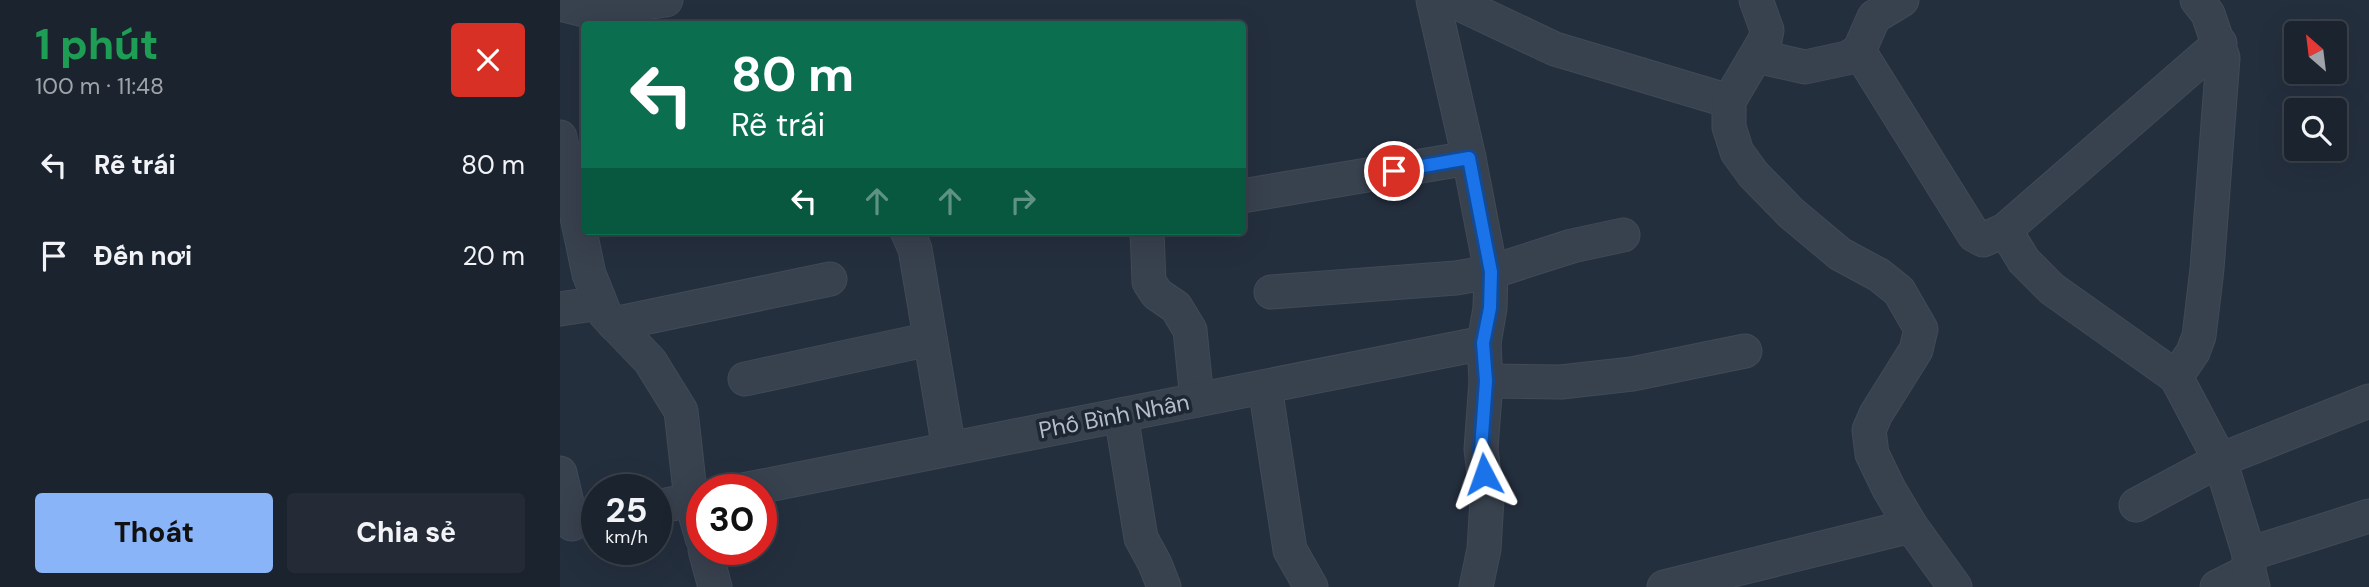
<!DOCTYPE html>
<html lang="vi">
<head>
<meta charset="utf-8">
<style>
  :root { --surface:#1b232e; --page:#242b36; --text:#f1f3f6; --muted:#a0a4aa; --line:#39404a; --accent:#8ab4f8 }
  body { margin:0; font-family:"DM Sans",sans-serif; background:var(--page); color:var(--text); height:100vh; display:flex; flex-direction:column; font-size:26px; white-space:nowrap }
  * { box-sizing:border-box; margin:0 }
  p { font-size:23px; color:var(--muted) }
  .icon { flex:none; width:38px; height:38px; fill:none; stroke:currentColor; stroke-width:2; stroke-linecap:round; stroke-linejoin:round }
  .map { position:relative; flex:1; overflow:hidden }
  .details { display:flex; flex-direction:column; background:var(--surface); width:560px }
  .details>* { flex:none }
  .guide { position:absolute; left:21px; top:21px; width:665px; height:214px; border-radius:7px; box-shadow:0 7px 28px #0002,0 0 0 2px var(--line); background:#0b6e4f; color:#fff; overflow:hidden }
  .needle { width:46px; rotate:332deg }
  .controls { position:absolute; left:1724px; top:21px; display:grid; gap:14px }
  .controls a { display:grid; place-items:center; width:63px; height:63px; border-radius:7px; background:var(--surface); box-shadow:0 7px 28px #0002,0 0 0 2px var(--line); font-size:35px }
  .speed { position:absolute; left:21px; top:474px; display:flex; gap:14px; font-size:35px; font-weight:700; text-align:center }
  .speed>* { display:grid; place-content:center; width:91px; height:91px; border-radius:50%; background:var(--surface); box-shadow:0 7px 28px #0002,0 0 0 2px var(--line); line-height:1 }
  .speed small { font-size:18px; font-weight:400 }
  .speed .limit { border:10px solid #d22; background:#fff; color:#111 }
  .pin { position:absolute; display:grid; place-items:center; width:60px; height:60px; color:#fff; margin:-30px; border:4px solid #fff; border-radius:50%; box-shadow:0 2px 7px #0007 }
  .me { position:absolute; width:77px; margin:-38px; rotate:356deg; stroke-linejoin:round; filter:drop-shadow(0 0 5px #0008) }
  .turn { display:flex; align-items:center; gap:24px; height:147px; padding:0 35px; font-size:32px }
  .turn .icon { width:91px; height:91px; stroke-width:2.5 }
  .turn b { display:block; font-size:49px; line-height:60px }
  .lanes { display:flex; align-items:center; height:66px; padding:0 35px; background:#0003; justify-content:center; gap:35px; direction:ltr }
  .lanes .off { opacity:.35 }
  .round { display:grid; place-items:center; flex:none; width:74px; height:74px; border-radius:7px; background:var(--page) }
  .overview { display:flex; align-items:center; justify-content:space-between; height:119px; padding:0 35px }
  h1 { font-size:42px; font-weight:800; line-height:52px; color:#1e9e55 }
  .primary-button { display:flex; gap:14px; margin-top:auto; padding:14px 35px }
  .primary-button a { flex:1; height:80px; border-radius:7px; background:var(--accent); color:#111; font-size:28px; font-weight:800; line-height:80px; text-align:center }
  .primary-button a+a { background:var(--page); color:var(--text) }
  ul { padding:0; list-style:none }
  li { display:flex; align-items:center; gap:21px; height:91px; padding:0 35px }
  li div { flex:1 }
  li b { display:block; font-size:26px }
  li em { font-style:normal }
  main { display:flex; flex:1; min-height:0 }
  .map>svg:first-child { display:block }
</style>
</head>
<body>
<main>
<section class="details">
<div class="overview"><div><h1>1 phút</h1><p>100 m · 11:48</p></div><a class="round" style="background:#d93025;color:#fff"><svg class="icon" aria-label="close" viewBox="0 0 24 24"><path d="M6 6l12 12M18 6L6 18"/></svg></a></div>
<ul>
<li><svg class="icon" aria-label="left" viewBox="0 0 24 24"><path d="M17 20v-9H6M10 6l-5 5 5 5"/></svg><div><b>Rẽ trái</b></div><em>80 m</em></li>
<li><svg class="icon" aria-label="arrive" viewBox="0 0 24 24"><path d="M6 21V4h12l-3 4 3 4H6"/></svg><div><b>Đến nơi</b></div><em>20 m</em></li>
</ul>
<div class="primary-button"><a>Thoát</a><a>Chia sẻ</a></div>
</section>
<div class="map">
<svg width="1809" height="587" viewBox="0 0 1809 587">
  <rect width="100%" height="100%" fill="#242f3e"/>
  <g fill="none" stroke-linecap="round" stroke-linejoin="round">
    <g stroke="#414a57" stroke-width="35">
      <g id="minor">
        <path d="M873,0l36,158 22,114 -1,36 -6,35 2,38 -5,68 6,50 -3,50 -8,38"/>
        <path d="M891,0l104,49 174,52"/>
        <path d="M1196,0l11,30 -2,10 -36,61v26l8,25 16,22 38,39 49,41 39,21 20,16 22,38 -5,21 -40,64 -7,16 3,24 17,35 22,37 44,61"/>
        <path d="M1342,0l-28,17 -15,34 115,184 9,5 22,-10 19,31 28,28 124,88"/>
        <path d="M1637,0l11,14 15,44 -16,211 -8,67 -6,16 -17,25 44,83 29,94"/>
        <path d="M0,4l28,7 78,-11"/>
        <path d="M1196,56l49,11 42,-9 12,-7"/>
        <path d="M0,137l29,137 16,40 45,47 31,50 10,89 11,38"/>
        <path d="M682,196l227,-38"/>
        <path d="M1445,230l215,-187"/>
        <path d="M347,231l8,18 34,200"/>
        <path d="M587,231l2,51 8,12 19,13 14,23 7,70"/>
        <path d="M711,292l185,-14 35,-6 81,-26 51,-11"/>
        <path d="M0,309l40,-6"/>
        <path d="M54,324l216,-45"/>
        <path d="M185,379l185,-40"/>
        <path d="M926,381l75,1 71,-8 113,-23"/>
        <path d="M705,387l25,163 21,37"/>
        <path d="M561,415l20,123 14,26 9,23"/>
        <path d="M0,473l12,51"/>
        <path d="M183,490l741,-147"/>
        <path d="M1576,505l84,-45 149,-59"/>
        <path d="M96,507l46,-9"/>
        <path d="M145,550l10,37"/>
        <path d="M1104,587l247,-61"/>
        <path d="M1657,587l32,-16"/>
        <path d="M1693,587l-4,-16v-17l120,-38"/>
      </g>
    </g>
    <use href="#minor" stroke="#38414e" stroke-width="33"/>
  </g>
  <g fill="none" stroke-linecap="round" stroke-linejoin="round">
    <g stroke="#114b97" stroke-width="18">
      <path id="route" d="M834,171l75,-13 22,114 -1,36 -7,35 3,38 -5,68 3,25"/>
    </g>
    <use href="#route" stroke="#1a73e8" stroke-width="12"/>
  </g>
  <g text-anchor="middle" stroke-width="7" stroke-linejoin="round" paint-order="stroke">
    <g font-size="23" fill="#b4bcc9" stroke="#1d2633">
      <text transform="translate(554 416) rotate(-11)" y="8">Phố Bình Nhân</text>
    </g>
  </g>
</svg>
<div class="controls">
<a><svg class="needle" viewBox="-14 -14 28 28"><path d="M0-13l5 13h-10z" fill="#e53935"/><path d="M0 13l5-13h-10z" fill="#a0a4aa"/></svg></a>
<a><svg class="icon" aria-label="search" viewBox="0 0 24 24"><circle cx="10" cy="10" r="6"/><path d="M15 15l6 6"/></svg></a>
</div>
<div class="speed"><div>25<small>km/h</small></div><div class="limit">30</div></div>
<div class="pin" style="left:834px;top:171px;background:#d93025"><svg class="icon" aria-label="arrive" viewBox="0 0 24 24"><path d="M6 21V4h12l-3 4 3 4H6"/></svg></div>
<svg class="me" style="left:924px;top:474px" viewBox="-20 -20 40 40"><path d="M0-17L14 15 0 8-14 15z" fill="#1a73e8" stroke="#fff" stroke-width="4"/></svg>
<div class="guide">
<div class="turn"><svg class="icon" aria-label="left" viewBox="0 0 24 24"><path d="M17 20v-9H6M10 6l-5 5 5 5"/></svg><div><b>80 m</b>Rẽ trái</div></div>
<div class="lanes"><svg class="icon" aria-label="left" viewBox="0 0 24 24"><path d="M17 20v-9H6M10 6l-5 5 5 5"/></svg><svg class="icon off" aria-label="ahead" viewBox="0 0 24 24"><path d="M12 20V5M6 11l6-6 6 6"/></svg><svg class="icon off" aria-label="ahead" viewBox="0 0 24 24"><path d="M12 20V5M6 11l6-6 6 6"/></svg><svg class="icon off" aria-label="right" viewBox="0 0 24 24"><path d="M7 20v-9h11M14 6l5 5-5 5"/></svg></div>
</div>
</div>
</main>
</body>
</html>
